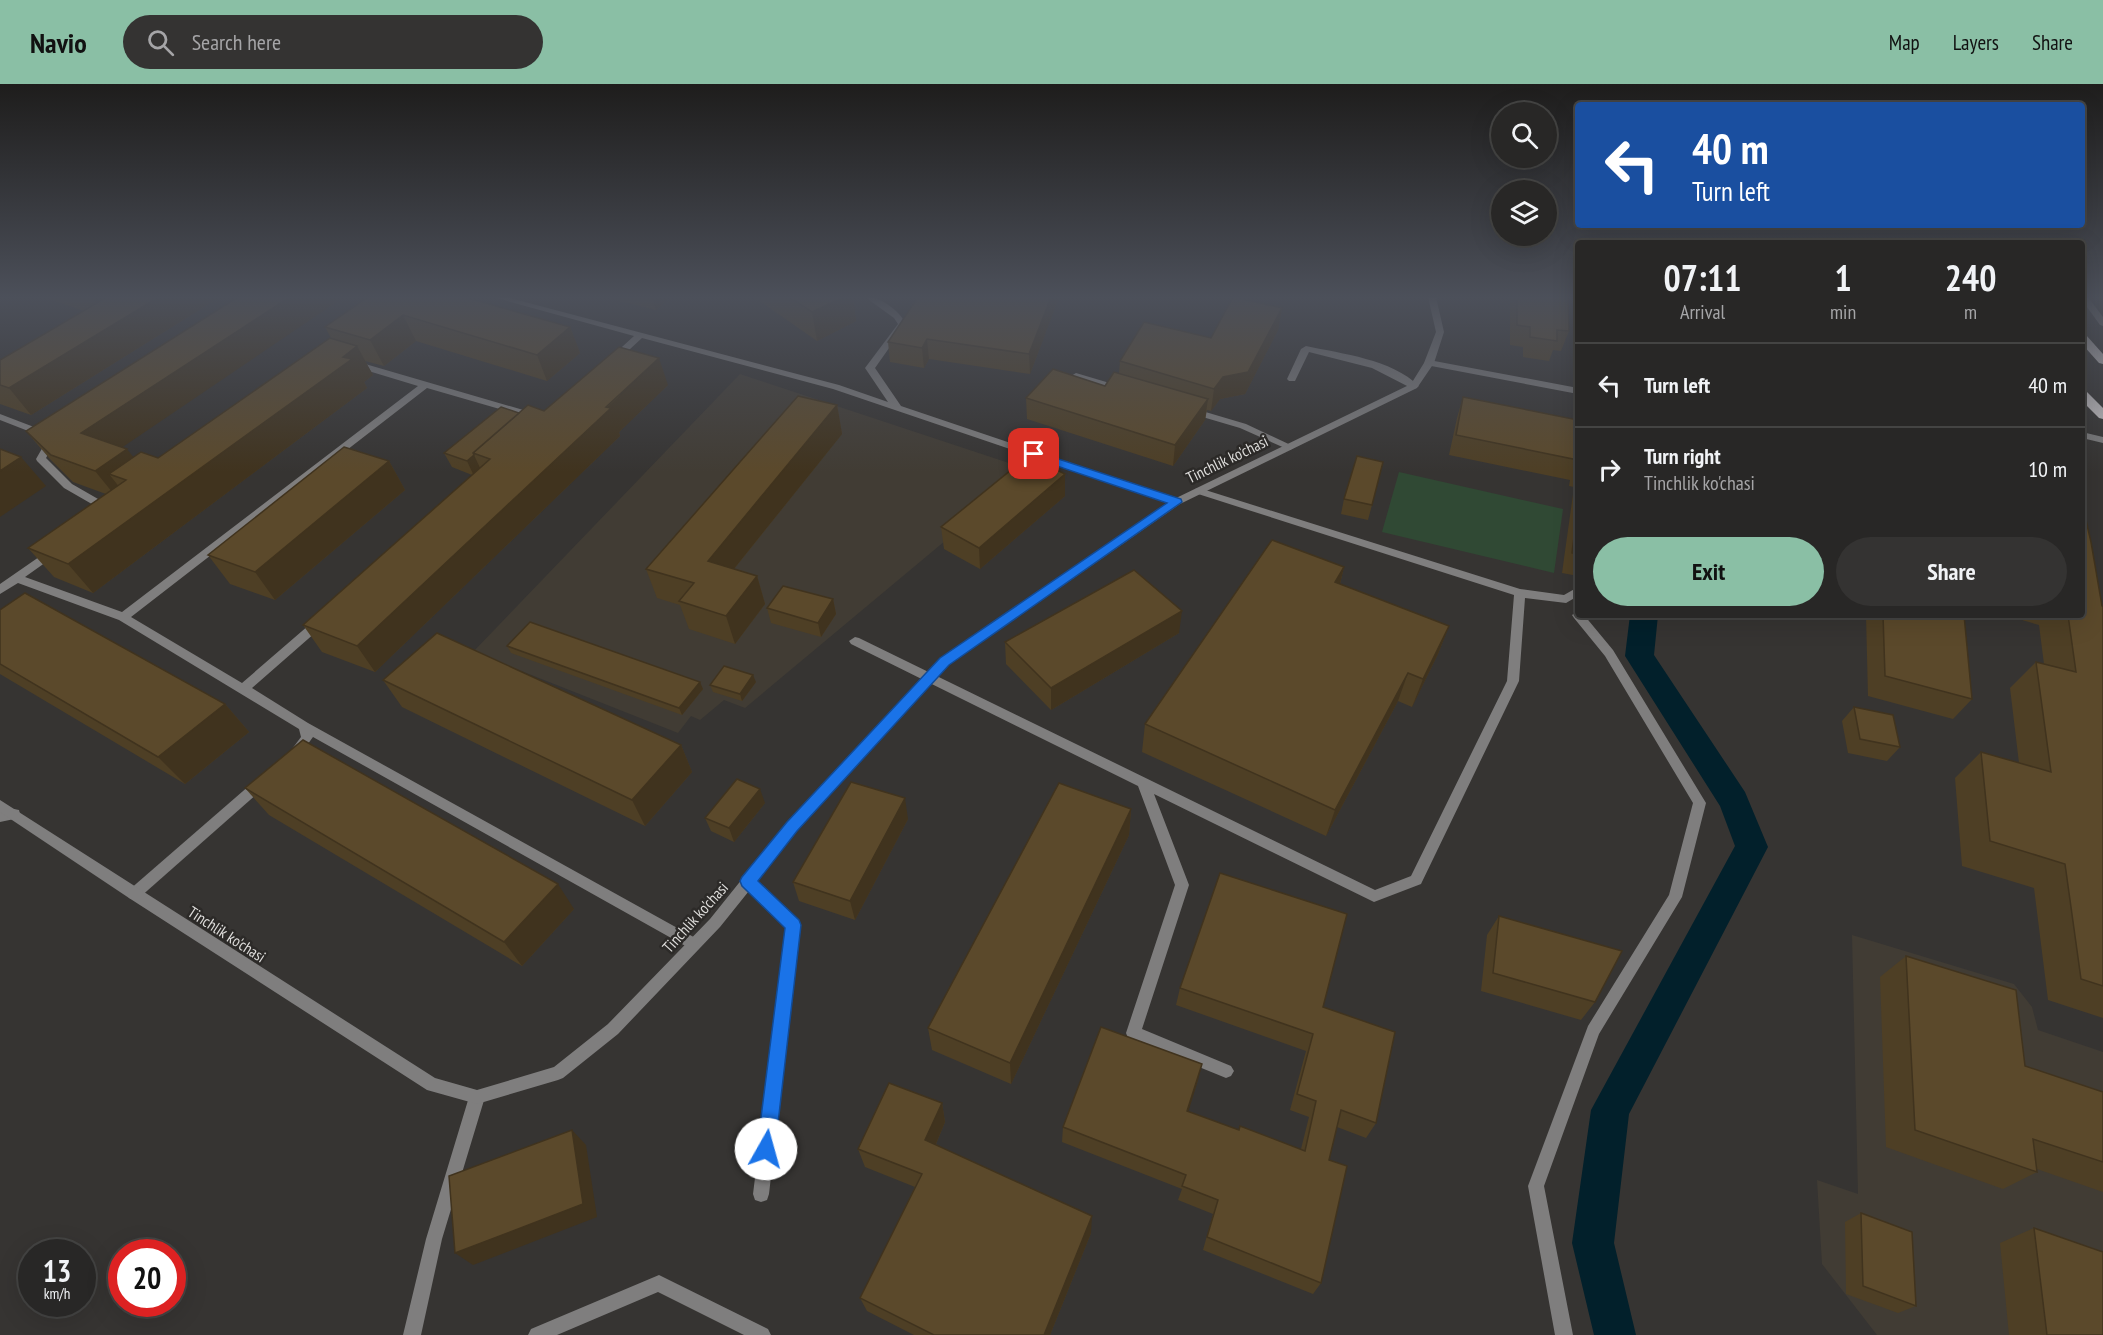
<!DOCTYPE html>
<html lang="en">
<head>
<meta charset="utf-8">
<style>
  :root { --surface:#282726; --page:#343332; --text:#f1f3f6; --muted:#a5a5a7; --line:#444443; --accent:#8abfa5 }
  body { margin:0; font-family:"PT Sans Narrow",sans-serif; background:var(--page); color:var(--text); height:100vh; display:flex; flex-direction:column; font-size:22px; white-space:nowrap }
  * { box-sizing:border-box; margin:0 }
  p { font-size:20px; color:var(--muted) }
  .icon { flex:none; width:33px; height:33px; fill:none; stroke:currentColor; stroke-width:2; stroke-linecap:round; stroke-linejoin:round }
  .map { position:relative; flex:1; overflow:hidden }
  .sheet { position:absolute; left:1575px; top:156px; width:510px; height:378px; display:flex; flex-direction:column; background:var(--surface); border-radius:6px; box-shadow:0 6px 24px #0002,0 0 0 2px var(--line) }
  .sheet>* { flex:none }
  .top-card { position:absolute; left:1575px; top:18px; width:510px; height:126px; border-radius:6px; box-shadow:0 6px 24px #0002,0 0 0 2px var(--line); background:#1a4fa0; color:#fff; overflow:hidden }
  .tools { position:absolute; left:1491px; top:18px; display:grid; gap:12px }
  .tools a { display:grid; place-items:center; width:66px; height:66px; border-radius:50%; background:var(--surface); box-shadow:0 6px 24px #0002,0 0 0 2px var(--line); font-size:30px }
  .speed { position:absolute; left:18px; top:1155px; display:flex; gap:12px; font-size:30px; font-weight:700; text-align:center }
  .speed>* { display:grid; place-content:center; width:78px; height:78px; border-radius:50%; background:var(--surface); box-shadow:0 6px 24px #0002,0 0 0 2px var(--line); line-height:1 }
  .speed small { font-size:15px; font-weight:400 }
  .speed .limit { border:9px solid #d22; background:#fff; color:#111 }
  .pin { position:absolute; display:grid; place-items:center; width:51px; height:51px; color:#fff; margin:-26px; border-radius:12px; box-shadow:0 3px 9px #0006 }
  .me { position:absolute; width:66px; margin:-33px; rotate:7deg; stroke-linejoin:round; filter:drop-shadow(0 0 4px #0008) }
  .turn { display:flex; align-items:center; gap:21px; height:126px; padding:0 18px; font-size:27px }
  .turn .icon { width:78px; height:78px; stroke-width:2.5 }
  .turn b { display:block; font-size:42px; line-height:51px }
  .eta { display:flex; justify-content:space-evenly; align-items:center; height:102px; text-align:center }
  .eta b { font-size:36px; font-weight:700; line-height:42px }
  .action { display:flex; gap:12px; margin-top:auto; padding:12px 18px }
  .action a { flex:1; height:69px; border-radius:36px; background:var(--accent); color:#111; font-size:24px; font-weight:700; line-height:69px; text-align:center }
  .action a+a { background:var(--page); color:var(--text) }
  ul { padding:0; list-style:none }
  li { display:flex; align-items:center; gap:18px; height:84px; padding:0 18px; border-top:2px solid var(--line) }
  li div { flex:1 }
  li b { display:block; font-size:22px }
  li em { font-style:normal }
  header { display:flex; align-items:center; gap:36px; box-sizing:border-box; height:84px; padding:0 30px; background:var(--accent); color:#111 }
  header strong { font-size:28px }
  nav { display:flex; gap:33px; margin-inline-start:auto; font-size:21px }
  .search { width:420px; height:54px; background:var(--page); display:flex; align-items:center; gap:15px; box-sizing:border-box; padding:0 21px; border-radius:33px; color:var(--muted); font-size:22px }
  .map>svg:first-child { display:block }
</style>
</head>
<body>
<header>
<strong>Navio</strong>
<div class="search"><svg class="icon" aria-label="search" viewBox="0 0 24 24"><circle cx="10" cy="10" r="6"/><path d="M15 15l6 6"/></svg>Search here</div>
<nav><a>Map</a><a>Layers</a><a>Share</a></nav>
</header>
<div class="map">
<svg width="2103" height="1251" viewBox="0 0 2103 1251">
  <rect width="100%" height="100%" fill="#363432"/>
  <g fill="#413c34">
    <path d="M740,290l290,96 -285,238 -21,-8 -24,20 -9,-4 -13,17 -205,-81z"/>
    <path d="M1852,851l162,49 18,23 6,23 65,22v283h-226l-55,-71 -5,-84 41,14z"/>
  </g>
  <path fill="#304934" d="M1399,388l164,37 -9,64 -172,-41z"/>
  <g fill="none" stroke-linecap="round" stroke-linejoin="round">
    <path fill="#02202b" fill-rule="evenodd" d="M1630,531h28l-4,40 91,137 23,55 -139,267 -15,129 22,92h-42l-22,-92 19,-133 144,-264 -15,-40 -95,-150z"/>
    <g fill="#7f7e7e" fill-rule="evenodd">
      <path d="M493,213h13l333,88 49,17 -23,-34 33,-44 -4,-6 -29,-21c15,-1 34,13 41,27l-31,44 26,38 279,94 1,2 -1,2h-8l-339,-115 -191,-51 -25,23h-6v-4l23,-21z"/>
      <path d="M1306,262c37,8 85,13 113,40l-5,3 -3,-1 -39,-20 -63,-16 -14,29h-6l-2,-2 14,-30z"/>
      <path d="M1429,276l149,28v6l-152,-29 -2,-2z"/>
      <path d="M355,277l182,53 2,2 -5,3 -107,-31 -296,229 111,66 74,-64h8l2,3 -2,3 -72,63 56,35 391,217 2,4 -2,4 -5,2 -5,-2 -376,-211 -14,19h-8l-2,-3 12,-16 -2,-8 -180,-109 -101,-37 -18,11v-10l52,-36 4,1 1,3 -1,3 -31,22 97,35 296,-226 -66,-20 -2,-2z"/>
      <path d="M1076,289l47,14 2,2 -5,3 -47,-14 -2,-2z"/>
      <path d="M1192,324l54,16 49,23 -5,3 -3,-1 -47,-21 -51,-15v-4z"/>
      <path d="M0,330l47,18 2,2 -2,2h-6l-41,-16z"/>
      <path d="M2082,348l21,5v6l-21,-5z"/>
      <path d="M51,353l5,3 -10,18 26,26 40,23 1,2 -1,2h-8l-40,-23 -27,-27 -1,-2 12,-21z"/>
      <path d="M1199,404l321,101 44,6 14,-8v9l-12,7 -41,-5 -6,83 -98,203 -47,18 -220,-108 35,91 -47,144 89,37 3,5 -3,5 -5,2 -98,-40 -2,-5 49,-148 -37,-99 -287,-142 -2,-3 6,-4 4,1 516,252 36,-14 96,-195 7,-86 -319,-102v-4z"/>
      <path d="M1578,527v4h6l29,35 93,153 -24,94 -83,137 -55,152 29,149h-18l-27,-149 60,-160 81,-131 24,-92 -88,-147 -31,-38 -2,-3z"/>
      <path d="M262,693l4,1 2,4 -2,4 -127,112 -5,2 -5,-2 -2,-4 2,-4 129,-112z"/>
      <path d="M748,791l5,2 45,44 2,4 -31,269 -2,6 -6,2 -6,-2 -2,-6 33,-267 -43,-42 -2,-4 2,-4z"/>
      <path d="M659,1191l109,54 3,6h-27l-86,-43 -101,43h-29l3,-6z"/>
    </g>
    <g fill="#7f7e7e" fill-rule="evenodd">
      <path d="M2082,213h6l15,20v9l-3,-1 -18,-25z"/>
      <path d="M14,725l5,1 1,4 -1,4 -19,4v-10z"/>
      <path d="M477,1006l5,2 3,5 -43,142 -21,96h-18l23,-96 43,-142 3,-5z"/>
    </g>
    <path fill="#7f7e7e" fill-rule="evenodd" d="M1428,213h8l8,35 -10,31 -17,25 -237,116 -231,161 -152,166 -77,96 -102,107 -55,44 -5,2 -81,24 -50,-14 -298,-192 -129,-86v-12l435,278 42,12 77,-23 54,-43 102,-105 77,-96 154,-164 231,-159 239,-116 13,-21 12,-31z"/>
    <g fill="#cac6c7" fill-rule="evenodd">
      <path d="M2082,250l4,1 17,19v10l-4,-1 -17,-19z"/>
      <path d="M2082,306l4,1 17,17v11l-4,-1 -17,-17z"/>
    </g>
  </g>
  <g fill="#4e3f25">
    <path d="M43,213h177l-189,118 -31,-11v-44l84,-49z"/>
    <path d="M368,213l202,30 10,26 -33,28 -131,-40 -32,25 -19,-5 8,14 -9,7 3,6 -274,205 -39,-16 -26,-29 78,-54 -33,-12 -24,-24 -23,-27 96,16 11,10 25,1 173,-120 -6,-11z"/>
    <path d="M604,213h66l-14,13z"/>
    <path d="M754,213h99l3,24 -39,20z"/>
    <path d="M1510,213h58l1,34 -8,20 -8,-1 -4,11 -26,-4v-10l-13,-2z"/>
    <path d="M1058,216l-28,74 -101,-15 -5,9 -34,-6 -2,-20z"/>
    <path d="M1282,224l-4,22 -33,64 -25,5 -9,12 -4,-1 -2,10 -32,46 -146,-47 -1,-21 79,-12 14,-13 1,-12 91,-23z"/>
    <path d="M668,301l-49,47 1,4 -245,236 -53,-20 -19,-27 169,-150 -20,-8 -8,-14 75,-40 25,-2z"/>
    <path d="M1463,313l115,23v156l-16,-3 12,-86 -5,-1 1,-6 -121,-25 8,-37z"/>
    <path d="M837,321l5,29 -108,135 23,7 8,28 -30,40 -46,-15 -9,-24 -23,-7 -11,-29z"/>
    <path d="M389,377l16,29 -130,110 -45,-16 -22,-29z"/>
    <path d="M1065,412l-85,73 -36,-20 -3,-22z"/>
    <path d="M1344,415l28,6 -4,15 -27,-6z"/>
    <path d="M1344,483l-4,17 109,42 -11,28 -26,53 -14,-6 -72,135 -184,-84 3,-28z"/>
    <path d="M833,515l3,15 -15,23 -50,-14 -4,-15z"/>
    <path d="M2102,522l1,1v411l-55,-18 -14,-112 -72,-22 -7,-88 26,-26 38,11 -9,-75 26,-26 8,2 -5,-39 -34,-10h77z"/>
    <path d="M0,526l225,94 24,28 -64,52 -185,-110z"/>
    <path d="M1866,531h98l8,84 -19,20 -85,-23z"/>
    <path d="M1179,549l-128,77 -45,-46 -1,-22z"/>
    <path d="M507,562l196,43 -21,26 -171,-62z"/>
    <path d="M383,596l298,65 11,27 -47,54 -243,-119z"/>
    <path d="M756,598l-14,19 -29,-9 -3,-7z"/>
    <path d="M1854,623l46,40 -13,14 -39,-8 -6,-32z"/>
    <path d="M245,704l329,121 -52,57 -253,-151z"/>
    <path d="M765,719l-31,39 -23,-11 -6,-13z"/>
    <path d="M1131,725l-2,26 -118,249 -79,-34 -4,-22z"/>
    <path d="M908,735l-53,101 -56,-19 -6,-19z"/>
    <path d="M1499,832l96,86 -14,18 -100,-29 6,-56z"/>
    <path d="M1906,872l119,110 78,26v100l-66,-23v3l-34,17 -117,-42 -6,-170z"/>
    <path d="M1180,904l143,19 53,116 -10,15 -29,-11 -8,33 -8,123 -8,11 -110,-44 10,-36 -35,-14 4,-11 -120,-47 1,-15 135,-47 -10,31 51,19 62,19 8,-32 -19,-7 16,-59 -130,-46z"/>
    <path d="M942,1019l3,19 -9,22 155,89 -41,102h-136l-47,-24 -7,-13 55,-111 -50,-20 -7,-18z"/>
    <path d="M1861,1129l55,93 -18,7 -52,-19 -1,-72z"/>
    <path d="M2034,1144l69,107h-94l-9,-92z"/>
  </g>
  <g fill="#40331e">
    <path d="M92,213h10l12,17 -7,4z"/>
    <path d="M159,213h61l-189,118 -22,-27z"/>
    <path d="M290,213h54l-242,164 -21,-28z"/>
    <path d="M652,213h18l-14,13z"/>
    <path d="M844,213h9l3,24 -39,20 -5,-29z"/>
    <path d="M1051,213h7v3l-28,74 -1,-20z"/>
    <path d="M1282,224l-4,22 -33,64 -25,5 -9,12 3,-22 9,-12z"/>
    <path d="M403,231l13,26 -32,25 -14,-26z"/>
    <path d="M570,243l10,26 -33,28 -10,-26z"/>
    <path d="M927,255l2,20 -5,9 -2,-20z"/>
    <path d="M357,262l16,29 -9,7 3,6 -274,205 -25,-29z"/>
    <path d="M659,274l9,27 -49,47 1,4 -245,236 -18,-26z"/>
    <path d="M1208,315l-3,21 -32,46 2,-21z"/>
    <path d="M837,321l5,29 -125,156 -9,-29z"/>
    <path d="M127,365l21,27 -39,-2 15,19 -7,5 -22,-27z"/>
    <path d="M474,371l7,15 -7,6 -7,-15z"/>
    <path d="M21,373l25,29 -46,31v-46z"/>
    <path d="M389,377l16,29 -130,110 -20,-28z"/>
    <path d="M1065,390v22l-85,73 -1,-21z"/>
    <path d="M1344,483l-7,29 -2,-14z"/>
    <path d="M757,492l8,28 -30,40 -9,-28z"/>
    <path d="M833,515l3,15 -15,23 -3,-14z"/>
    <path d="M1182,527l-3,22 -128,77v-22z"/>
    <path d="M1449,542l-11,28 -26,53 11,-28z"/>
    <path d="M1408,589l-10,28 -72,135 9,-26z"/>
    <path d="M753,591l3,7 -14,19 -2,-7z"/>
    <path d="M700,598l3,7 -21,26 -3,-7z"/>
    <path d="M225,620l24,28 -64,52 -27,-27z"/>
    <path d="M681,661l11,27 -47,54 -13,-26z"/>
    <path d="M760,705l5,14 -31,39 -5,-14z"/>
    <path d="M905,714l3,21 -53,101 -5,-19z"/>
    <path d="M1131,725l-2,26 -118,249 -1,-21z"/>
    <path d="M558,800l16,25 -52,57 -18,-24z"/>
    <path d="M1202,980l-4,16 -14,46 3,-15z"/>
    <path d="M942,1019l3,19 -15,36 -5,-18z"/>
    <path d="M572,1046l14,15 11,72 -124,48 -18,-12z"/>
    <path d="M1092,1132l-1,17 -41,102h-6z"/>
  </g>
  <g fill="#5b492b" stroke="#40331e" stroke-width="1.5">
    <path d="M106,213h53l-150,91 -9,-3v-25l107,-63z"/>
    <path d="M238,213h52l-209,136 46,16 -32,22 -44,-16 -25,-24z"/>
    <path d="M368,213h96l106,30 -33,28 -134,-40 -33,25 -45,-13z"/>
    <path d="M789,213h55l-32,15z"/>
    <path d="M918,213h133l-22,57 -102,-15 -5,9 -34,-6z"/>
    <path d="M1233,213l49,11 -34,64 -25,5 -9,12 -94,-28 24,-39 67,16z"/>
    <path d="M1517,213h51l1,34 -12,-1v11l-27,-4v-10l-13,-2z"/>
    <path d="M330,254l27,8 -14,11 9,2 -284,205 -40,-16 98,-68 -17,-6 32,-22 17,6z"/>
    <path d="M619,263l40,11 -53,49 5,1 -254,238 -54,-21 187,-166 -17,-6 55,-48 16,6z"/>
    <path d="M1053,285l52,17 9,-14 94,27 -33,46 -149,-47z"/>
    <path d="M798,312l39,9 -129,156 49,15 -31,40 -47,-15 15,-18 -48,-14z"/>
    <path d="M1463,313l115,23v40l-122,-25z"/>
    <path d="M501,323l18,6 -46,40 1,2 -7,6 -23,-8z"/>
    <path d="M344,363l45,14 -134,111 -47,-17z"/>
    <path d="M0,365l21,8 -21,14z"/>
    <path d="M1028,372l37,18 -86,74 -38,-21z"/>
    <path d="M1357,372l26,6 -11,43 -28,-6z"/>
    <path d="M2082,419l9,39 11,64 1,1v379l-22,-7 -16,-115 -75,-23 -9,-89 70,20 -15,-110 40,10 -8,-57h14z"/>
    <path d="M1578,422v48l-6,-1z"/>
    <path d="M1272,456l72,27 -9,15 114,44 -26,53 -15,-6 -73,137 -190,-86z"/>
    <path d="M1134,486l48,41 -131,77 -46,-46z"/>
    <path d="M783,502l50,13 -15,24 -51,-15z"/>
    <path d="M25,509l200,111 -67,53 -158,-93v-54z"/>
    <path d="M1883,531h81l8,84 -87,-23z"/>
    <path d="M530,538l170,60 -21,26 -172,-62z"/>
    <path d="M437,549l244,112 -49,55 -249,-120z"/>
    <path d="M724,582l29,9 -13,19 -30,-9z"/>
    <path d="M1854,623l39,8 7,32 -40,-8z"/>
    <path d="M303,656l255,144 -54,58 -259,-154z"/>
    <path d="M737,695l23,10 -31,39 -24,-10z"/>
    <path d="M851,698l54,16 -55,103 -57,-19z"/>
    <path d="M1059,699l72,26 -121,254 -82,-35z"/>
    <path d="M1220,789l127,41 -24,93 72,25 -19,91 -35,-13 -12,50 18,6 -26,117 -114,-46 11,-37 -36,-14 4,-11 -123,-48 38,-100 101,37 -15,47 52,19 1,-4 65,25 11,-50 -19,-7 16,-60 -133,-46z"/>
    <path d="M1499,832l123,35 -27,51 -102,-29z"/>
    <path d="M1906,872l110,34 9,76 78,26v70l-70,-23 4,33 -122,-42z"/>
    <path d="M889,999l53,20 -17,37 167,76 -48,119h-110l-74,-37 62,-124 -64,-25z"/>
    <path d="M572,1046l11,74 -128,49 -6,-77z"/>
    <path d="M1861,1129l51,19 4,74 -53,-20z"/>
    <path d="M2034,1144l69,24v83h-56z"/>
  </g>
  <linearGradient id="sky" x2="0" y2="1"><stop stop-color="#1e1d1c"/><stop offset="0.55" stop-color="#4c505a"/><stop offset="1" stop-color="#4c505a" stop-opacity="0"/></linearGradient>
  <rect width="2103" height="388" fill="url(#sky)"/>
  <path fill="#1a73e8" stroke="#114b97" stroke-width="1.5" d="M1034,367l147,48 1,3 -233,163 -152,166 -39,50 41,39 2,5 -26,224 -3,7 -6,2 -6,-2 -3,-7 28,-221 -43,-42 -2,-5 2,-4 45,-55 153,-164 227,-155 -137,-46 -1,-3z"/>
  <g text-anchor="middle" stroke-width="5" stroke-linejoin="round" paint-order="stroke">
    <g font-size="16" fill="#dddcda" stroke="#2c2a28">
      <text transform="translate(1227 375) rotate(-26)" y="6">Tinchlik ko'chasi</text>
      <text transform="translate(695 833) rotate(-48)" y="6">Tinchlik ko'chasi</text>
      <text transform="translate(227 850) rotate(33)" y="6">Tinchlik ko'chasi</text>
    </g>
  </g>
</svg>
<div class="tools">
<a><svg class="icon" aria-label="search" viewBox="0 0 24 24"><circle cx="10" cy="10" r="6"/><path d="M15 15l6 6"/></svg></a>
<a><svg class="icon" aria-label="layers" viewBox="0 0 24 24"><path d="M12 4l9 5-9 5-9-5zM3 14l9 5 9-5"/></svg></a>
</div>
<div class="speed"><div>13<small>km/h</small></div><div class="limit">20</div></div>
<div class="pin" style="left:1034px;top:370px;background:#d93025"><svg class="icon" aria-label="arrive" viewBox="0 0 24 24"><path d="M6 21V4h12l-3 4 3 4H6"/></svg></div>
<svg class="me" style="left:766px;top:1065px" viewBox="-20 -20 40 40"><circle r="19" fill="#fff"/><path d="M0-13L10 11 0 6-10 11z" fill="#1a73e8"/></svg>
<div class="top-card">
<div class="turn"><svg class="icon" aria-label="left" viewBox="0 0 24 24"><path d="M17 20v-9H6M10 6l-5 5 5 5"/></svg><div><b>40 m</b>Turn left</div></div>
</div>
<section class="sheet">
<div class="eta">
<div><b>07:11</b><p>Arrival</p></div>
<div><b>1</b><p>min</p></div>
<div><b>240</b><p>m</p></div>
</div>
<ul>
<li><svg class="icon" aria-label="left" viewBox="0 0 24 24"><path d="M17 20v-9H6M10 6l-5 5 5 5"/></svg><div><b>Turn left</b></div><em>40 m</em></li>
<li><svg class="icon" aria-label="right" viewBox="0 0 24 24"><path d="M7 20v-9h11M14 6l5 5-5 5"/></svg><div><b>Turn right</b><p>Tinchlik ko'chasi</p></div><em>10 m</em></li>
</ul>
<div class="action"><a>Exit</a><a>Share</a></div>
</section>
</div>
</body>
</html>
